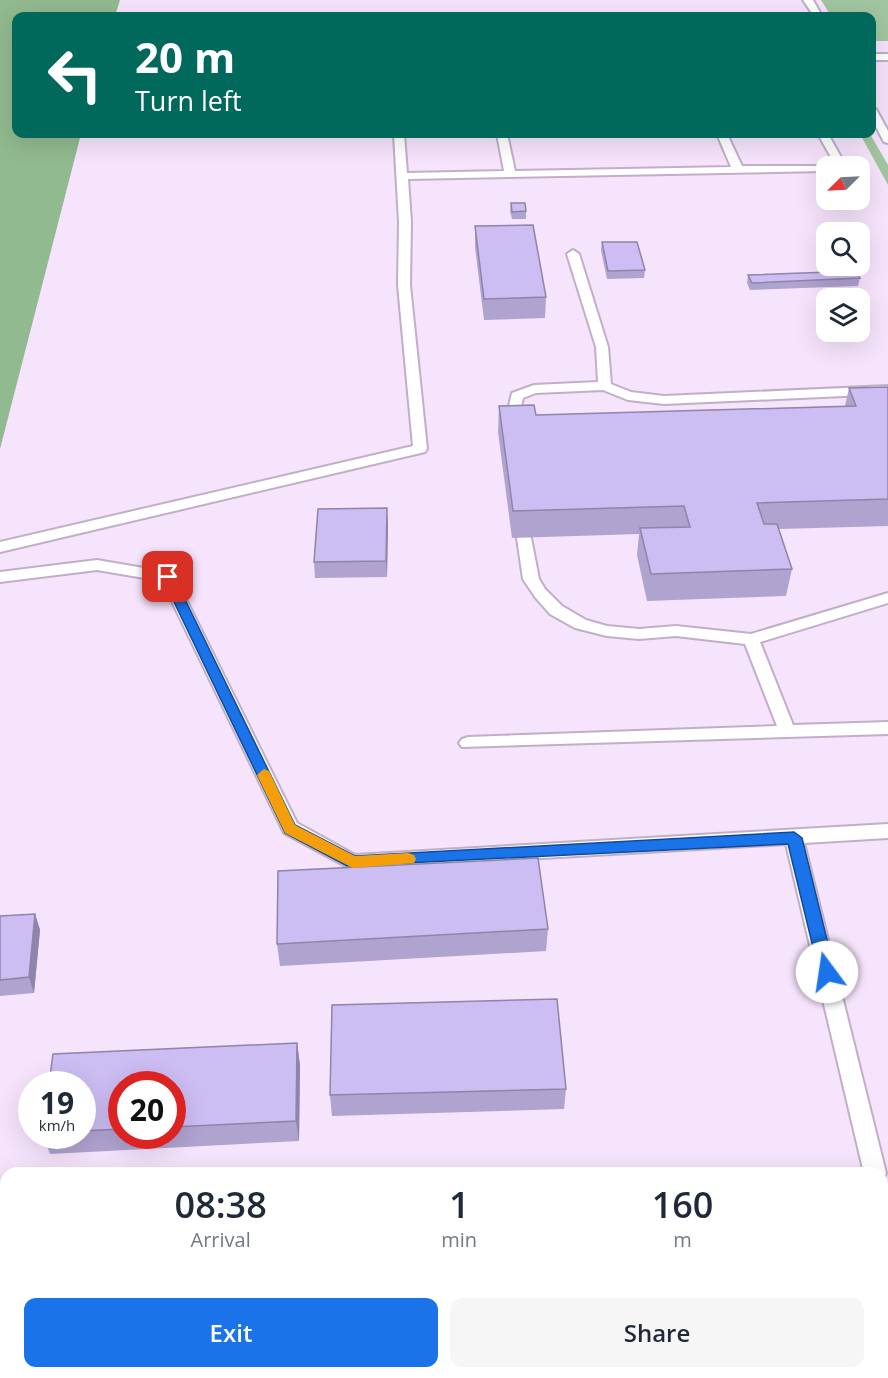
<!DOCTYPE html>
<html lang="en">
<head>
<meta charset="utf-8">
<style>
  :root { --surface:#fff; --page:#f6f6f7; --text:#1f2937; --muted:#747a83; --accent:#1a73e8 }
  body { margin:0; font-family:"Open Sans",sans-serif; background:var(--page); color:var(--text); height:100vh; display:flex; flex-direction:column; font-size:22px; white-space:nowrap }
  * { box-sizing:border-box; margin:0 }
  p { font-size:20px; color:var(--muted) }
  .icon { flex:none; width:33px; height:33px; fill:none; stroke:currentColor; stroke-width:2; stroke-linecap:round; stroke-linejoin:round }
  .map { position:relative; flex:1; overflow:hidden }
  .details { position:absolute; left:0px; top:1167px; width:888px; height:212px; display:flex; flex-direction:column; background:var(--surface); border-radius:18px 18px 0 0; box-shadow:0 6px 24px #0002 }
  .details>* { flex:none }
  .top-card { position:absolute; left:12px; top:12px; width:864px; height:126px; border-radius:12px; box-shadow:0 6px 24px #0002; background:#00695c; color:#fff; overflow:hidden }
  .needle { width:39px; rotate:246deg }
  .tools { position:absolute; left:816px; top:156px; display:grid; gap:12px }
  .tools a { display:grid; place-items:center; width:54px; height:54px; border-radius:12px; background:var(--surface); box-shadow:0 6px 24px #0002; font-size:30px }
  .speed { position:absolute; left:18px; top:1071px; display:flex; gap:12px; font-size:30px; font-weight:700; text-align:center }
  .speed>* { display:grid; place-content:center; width:78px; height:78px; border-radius:50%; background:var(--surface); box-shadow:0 6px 24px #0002; line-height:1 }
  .speed small { font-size:15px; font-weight:400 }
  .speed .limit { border:9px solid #d22; background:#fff; color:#111 }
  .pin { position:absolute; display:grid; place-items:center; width:51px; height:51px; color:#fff; margin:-26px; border-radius:12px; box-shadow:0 3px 9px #0006 }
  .me { position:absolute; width:66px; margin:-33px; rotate:346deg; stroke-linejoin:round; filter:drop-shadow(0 0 4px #0008) }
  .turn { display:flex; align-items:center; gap:21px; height:126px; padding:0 24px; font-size:27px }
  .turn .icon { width:78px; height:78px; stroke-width:2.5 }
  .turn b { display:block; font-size:42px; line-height:51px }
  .eta { display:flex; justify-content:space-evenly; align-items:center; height:102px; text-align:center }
  .eta b { font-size:36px; font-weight:600; line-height:42px }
  .cta { display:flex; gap:12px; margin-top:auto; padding:12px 24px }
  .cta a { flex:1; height:69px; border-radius:12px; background:var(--accent); color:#fff; font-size:24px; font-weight:600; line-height:69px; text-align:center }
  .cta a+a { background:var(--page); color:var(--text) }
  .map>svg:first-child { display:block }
</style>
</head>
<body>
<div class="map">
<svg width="888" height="1378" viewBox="0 0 888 1378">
  <rect width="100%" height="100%" fill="#f6e4fc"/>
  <g fill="#a2c5a1">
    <path d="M821,0h67v41h-16v-25h-41z"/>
    <path d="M860,134h10l18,31v20z"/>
  </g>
  <path fill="#91ba90" d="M0,0h120l-5,16h-99v118h65l-81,315z"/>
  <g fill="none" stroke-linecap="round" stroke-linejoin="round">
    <g stroke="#c0afc6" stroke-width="4">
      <g id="service">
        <path d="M803,0h10l9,16h-8z"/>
        <rect x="872" y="54" width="16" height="6"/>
        <path d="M872,108l4,1 12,22v12l-4,-1 -12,-23z"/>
        <path d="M394,134h10l3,39 97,-2 -7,-37h10l8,37 216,-4 -14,-33h10l15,32h88h-4v5l-418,8 3,43 -1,63 17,164 -2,3 -425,100v-10l413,-96 -15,-161 1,-63z"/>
        <path d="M818,134h10l18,32h-10z"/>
        <path d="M573,250l6,4 29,93 3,37 20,8 33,4 224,-10v8l-224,10 -36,-4 -25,-10 -67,3 -13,5 -7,32h-10l-2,-3 8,-34 22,-8 64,-3 -2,-35 -29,-93z"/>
        <path d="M524,533l7,5 8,41 6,10 17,17 24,14 21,6 32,3 37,-3 75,8 137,-41v10l-128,39 33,83 95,-3v12l-426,13 -3,-4 3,-4 6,-2 309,-11 -32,-82 -69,-8 -37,3 -32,-3 -32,-8 -25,-14 -15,-17 -12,-18 -6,-41z"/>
        <path d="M97,560l76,13 124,250 58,32 533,-31v14l-84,5 82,330 -3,7 -1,-7h-18l-78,-329 -433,25 -6,-2 -63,-34 -122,-252 -65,-11 -97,12v-10z"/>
        <path d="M882,1191l6,2v43l-6,-3z"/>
      </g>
    </g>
    <use href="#service" fill="#fff" fill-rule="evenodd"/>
  </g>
  <g fill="#afa3d0" fill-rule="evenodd">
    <path d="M511,203l15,8v8h-14l-2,-8z"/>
    <path d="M475,226l71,71 -1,21 -61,2 -9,-73z"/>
    <path d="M602,242l43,28 -1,8 -37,1 -6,-29z"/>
    <path d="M748,275l112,3 -2,8 -108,4 -3,-7z"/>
    <path d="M888,387v139l-109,3 13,40 -6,27 -139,5 -10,-46 2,-21 -127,4 -14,-106 1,-26 37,9 309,-9 4,-18z"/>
    <path d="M388,524l-1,53 -72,1 -1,-16z"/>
    <path d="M35,914l5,16 -6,63 -34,3v-80z"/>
    <path d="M548,929l-2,22 -266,15 -3,-22z"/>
    <path d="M297,1043l3,22 -1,76 -249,13 -7,-18h39v-52zM122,1084h50v52h-50z"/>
    <path d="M566,1089l-2,20 -232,7 -2,-21z"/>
  </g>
  <g fill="#8f84a9">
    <path d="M387,508l1,16 -1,53 -1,-16z"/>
    <path d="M35,914l5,16 -6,63 -5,-16z"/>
    <path d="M297,1043l3,22 -1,76 -3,-20z"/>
  </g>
  <g fill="#ccbdf2" stroke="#8f84a9" stroke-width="1.5">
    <path d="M511,203h14l1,8 -14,1z"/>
    <path d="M533,225l13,72 -62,2 -9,-73z"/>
    <path d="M602,242h35l8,28 -37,1z"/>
    <path d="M856,271l4,7 -108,5 -4,-8z"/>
    <path d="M888,387v112l-131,4 7,21h13l15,45 -141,5 -11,-46 50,-1 -6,-21 -171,5 -14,-105 35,-1 2,10 320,-9 -7,-18z"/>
    <path d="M387,508l-1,53 -72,1 4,-53z"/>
    <path d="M538,858l10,71 -271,15 1,-73z"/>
    <path d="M35,914l-6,63 -29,3v-64z"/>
    <path d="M557,999l9,90 -236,6 2,-90z"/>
    <path d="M297,1043l-1,78 -124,6v-43h-50v45l-40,2v-47h-33l4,-30z"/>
  </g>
  <path fill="#1a73e8" stroke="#114b97" stroke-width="1.5" d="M168,572l6,5 121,248 60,31 439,-24 8,6 33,134 -3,5h-11l-2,-5 -31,-128 -441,22 -62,-33 -123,-256z"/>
  <path fill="#f59e0b" d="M264,769l5,2 26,54 60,31 53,-3 6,2 2,4 -2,4 -61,5 -68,-35 -28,-58z"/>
</svg>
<div class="tools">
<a><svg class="needle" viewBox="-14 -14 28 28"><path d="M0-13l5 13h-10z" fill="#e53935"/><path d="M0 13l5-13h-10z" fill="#747a83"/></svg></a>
<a><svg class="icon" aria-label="search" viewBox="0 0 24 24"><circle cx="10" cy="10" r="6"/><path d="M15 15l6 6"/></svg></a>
<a><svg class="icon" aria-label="layers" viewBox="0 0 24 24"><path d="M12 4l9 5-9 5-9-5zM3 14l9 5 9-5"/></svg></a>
</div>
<div class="speed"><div>19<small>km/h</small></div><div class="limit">20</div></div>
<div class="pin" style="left:168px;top:577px;background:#d93025"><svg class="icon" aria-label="arrive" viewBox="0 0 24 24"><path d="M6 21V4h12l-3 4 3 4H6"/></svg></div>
<svg class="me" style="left:827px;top:972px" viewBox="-20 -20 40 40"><circle r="19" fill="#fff"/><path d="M0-13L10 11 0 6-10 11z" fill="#1a73e8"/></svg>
<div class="top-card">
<div class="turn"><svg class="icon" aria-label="left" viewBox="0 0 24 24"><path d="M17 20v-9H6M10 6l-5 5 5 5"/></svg><div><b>20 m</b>Turn left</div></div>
</div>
<section class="details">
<div class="eta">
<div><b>08:38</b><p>Arrival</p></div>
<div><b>1</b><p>min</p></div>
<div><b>160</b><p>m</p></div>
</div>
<div class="cta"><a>Exit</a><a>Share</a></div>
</section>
</div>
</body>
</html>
